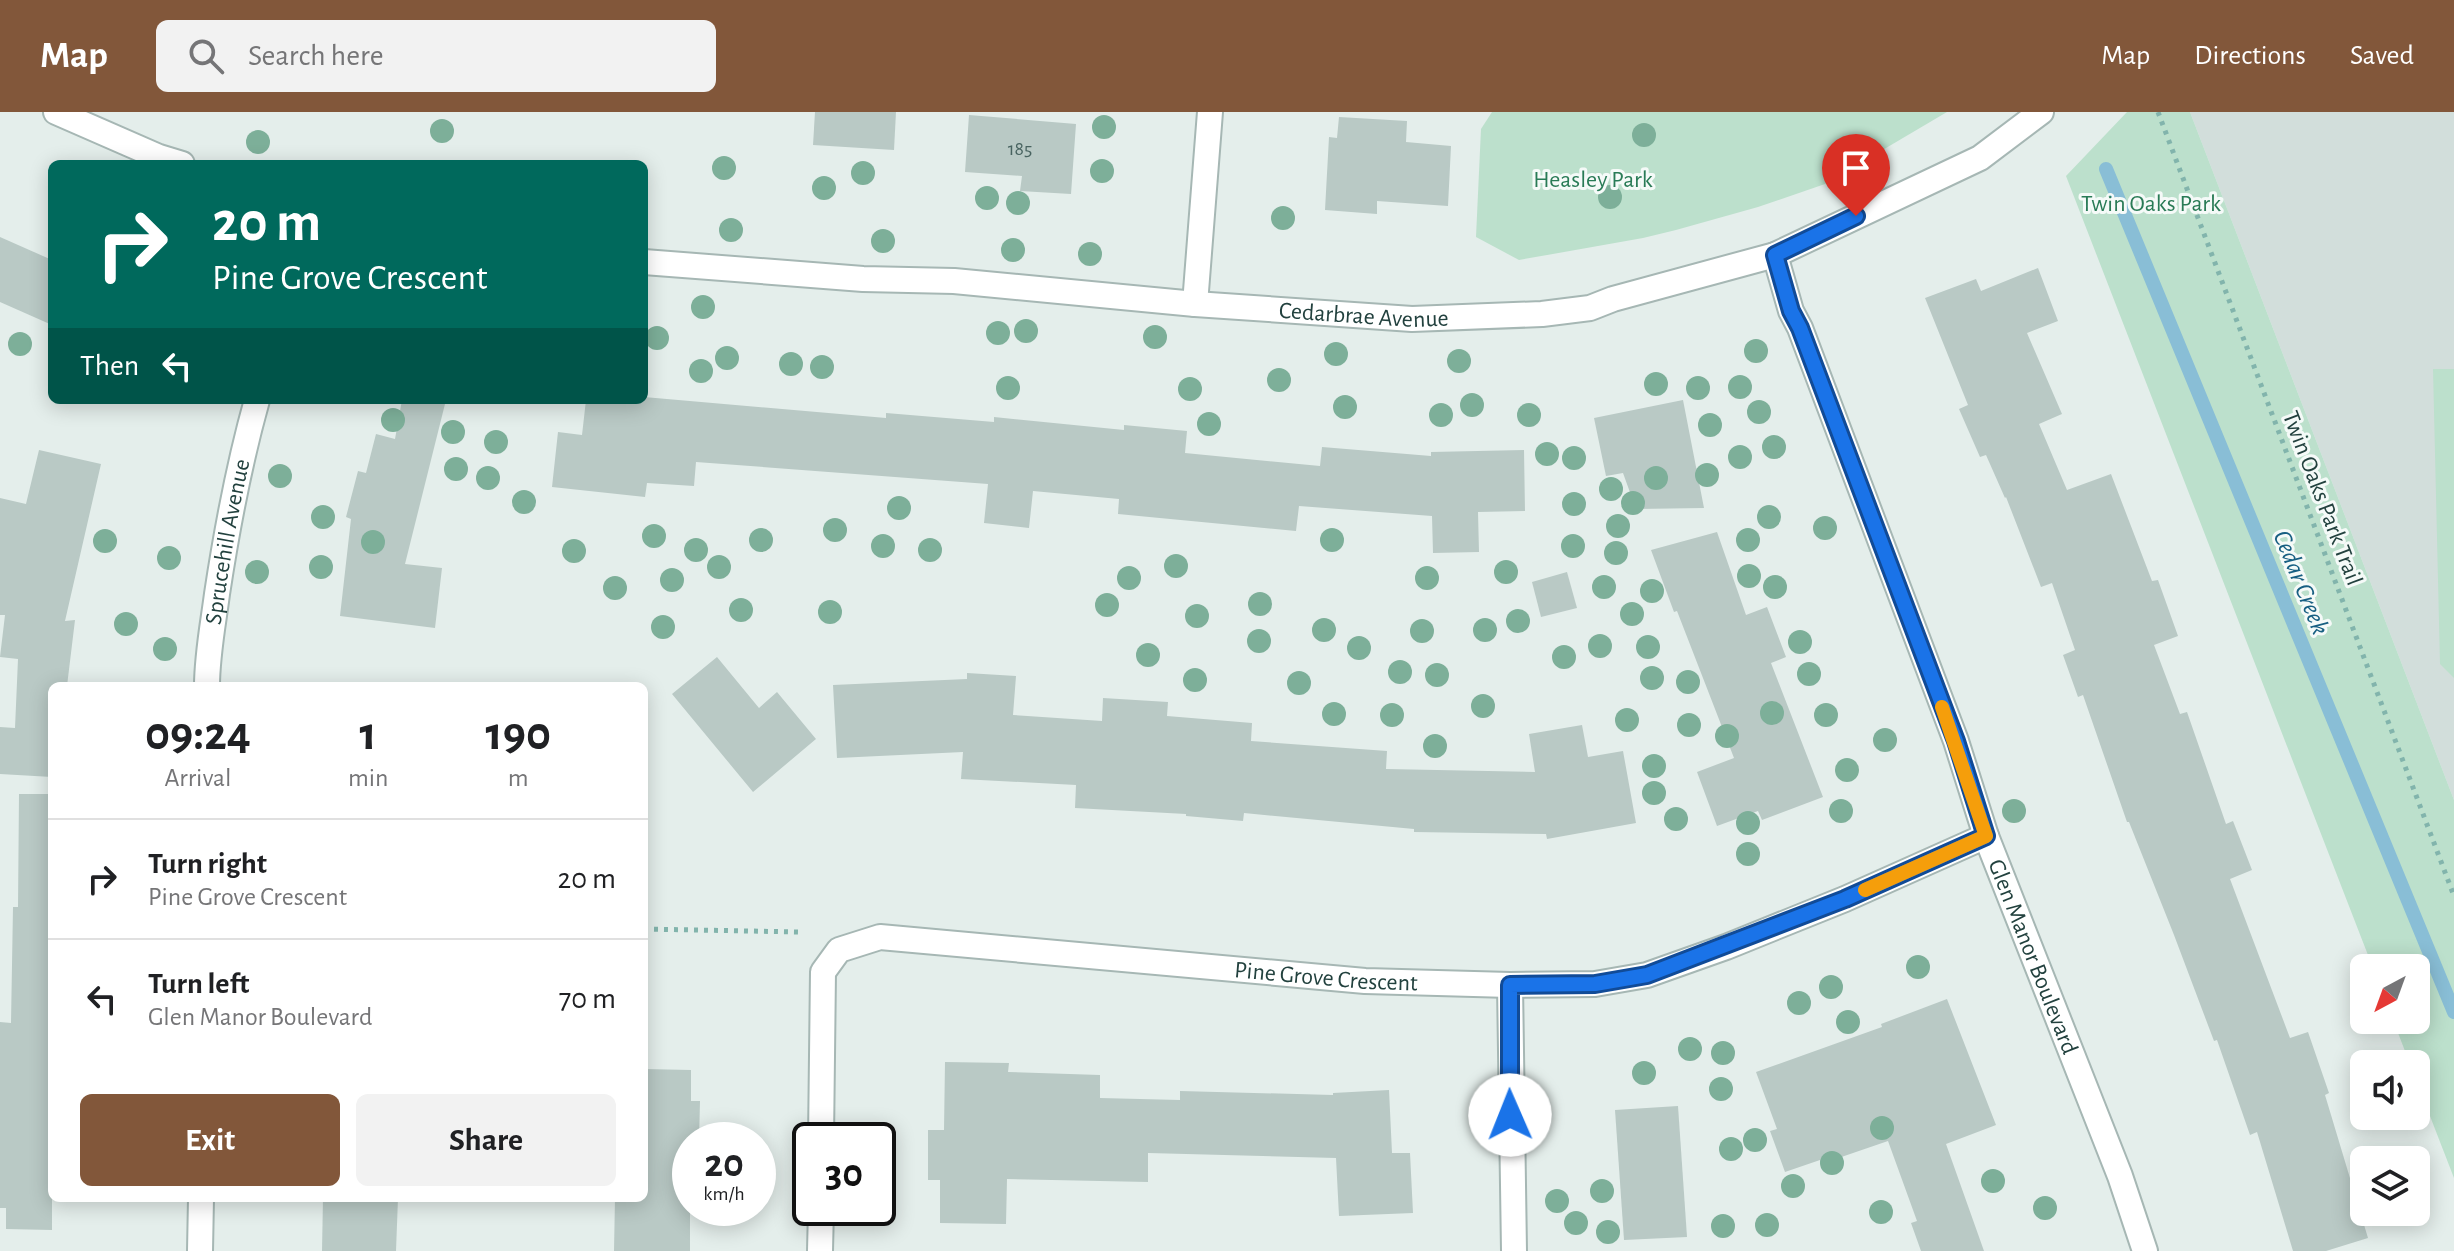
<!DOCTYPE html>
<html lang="en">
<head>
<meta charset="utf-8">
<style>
  :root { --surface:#fff; --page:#f2f2f2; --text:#202124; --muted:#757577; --line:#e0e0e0; --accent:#82573a }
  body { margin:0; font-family:"Alegreya Sans",sans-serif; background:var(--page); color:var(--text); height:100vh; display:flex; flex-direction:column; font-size:30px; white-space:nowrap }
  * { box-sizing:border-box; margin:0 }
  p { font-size:26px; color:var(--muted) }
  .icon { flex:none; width:44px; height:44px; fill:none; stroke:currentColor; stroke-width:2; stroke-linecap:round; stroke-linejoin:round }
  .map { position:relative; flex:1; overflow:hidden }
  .sheet { position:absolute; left:48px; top:570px; width:600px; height:520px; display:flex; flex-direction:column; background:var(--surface); border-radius:12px; box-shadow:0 4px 20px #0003 }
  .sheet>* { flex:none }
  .top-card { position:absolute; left:48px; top:48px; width:600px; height:244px; border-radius:12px; box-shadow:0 4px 20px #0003; background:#00695c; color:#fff; overflow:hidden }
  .needle { width:52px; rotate:221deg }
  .tools { position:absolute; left:2350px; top:842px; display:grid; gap:16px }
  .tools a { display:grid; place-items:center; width:80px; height:80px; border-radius:12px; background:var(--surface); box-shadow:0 4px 20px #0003; font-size:40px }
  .speed { position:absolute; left:672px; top:1010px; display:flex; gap:16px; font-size:40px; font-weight:700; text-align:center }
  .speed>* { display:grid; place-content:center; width:104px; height:104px; border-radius:50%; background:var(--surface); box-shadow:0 4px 20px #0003; line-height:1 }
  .speed small { font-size:20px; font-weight:400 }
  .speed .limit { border:4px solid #111; border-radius:12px; background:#fff; color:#111 }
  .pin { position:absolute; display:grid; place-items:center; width:68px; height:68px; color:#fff; margin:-82px -34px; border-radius:50% 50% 50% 0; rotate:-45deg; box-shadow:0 0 8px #0007 }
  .pin .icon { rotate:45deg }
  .me { position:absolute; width:88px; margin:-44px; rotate:359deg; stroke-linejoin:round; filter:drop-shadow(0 0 6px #0008) }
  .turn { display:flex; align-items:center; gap:28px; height:168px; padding:0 32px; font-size:36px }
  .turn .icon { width:104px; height:104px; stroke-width:2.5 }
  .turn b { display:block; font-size:56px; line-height:68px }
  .then { display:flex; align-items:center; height:76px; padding:0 32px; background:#0003; gap:16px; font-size:30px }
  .eta { display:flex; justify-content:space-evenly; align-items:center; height:136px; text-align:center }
  .eta b { font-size:48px; font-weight:600; line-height:56px }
  .primary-button { display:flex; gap:16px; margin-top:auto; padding:16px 32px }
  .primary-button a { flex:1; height:92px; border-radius:12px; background:var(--accent); color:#fff; font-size:32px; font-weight:600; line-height:92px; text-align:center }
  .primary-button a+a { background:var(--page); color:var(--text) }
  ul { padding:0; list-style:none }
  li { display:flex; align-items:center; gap:24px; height:120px; padding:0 32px; border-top:2px solid var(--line) }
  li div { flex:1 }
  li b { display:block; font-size:30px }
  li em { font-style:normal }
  header { display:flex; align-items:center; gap:48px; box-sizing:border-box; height:112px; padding:0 40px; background:var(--accent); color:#fff }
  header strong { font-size:38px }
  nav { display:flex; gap:44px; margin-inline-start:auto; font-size:28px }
  .search { width:560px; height:72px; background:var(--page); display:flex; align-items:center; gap:20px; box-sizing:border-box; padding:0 28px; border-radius:12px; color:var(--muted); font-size:30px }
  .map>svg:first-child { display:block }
</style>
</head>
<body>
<header>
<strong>Map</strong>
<div class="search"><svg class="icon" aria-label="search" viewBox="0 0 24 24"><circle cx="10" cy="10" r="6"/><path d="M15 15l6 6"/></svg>Search here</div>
<nav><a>Map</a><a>Directions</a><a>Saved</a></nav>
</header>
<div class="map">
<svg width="2454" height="1139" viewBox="0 0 2454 1139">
  <rect width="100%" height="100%" fill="#e4eeeb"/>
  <path fill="#d2dedb" d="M2190,0h264v688z"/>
  <g fill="#bce0cc">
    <path d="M1492,0h455l-122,72 -67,23 -82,23 -33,8 -124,22 -43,-23 5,-108z"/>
    <path d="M2127,0h63l264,688v378l-38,-98v-16h-6l-17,-44h23v-52h-43l-307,-792z"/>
    <path d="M2433,257h21v309l-14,-14z"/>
  </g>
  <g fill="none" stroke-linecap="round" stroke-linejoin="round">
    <path stroke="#89bed6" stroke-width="14" d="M2106,57l348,843"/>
  </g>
  <g fill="#b9c9c5">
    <path d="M815,0h81l-2,38 -81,-5z"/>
    <path d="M969,3l107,9 -5,70 -51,-3 2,-15 -57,-4z"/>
    <path d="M1339,5l68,4 -1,21 45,4 -3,60 -71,-5v13l-52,-4 4,-73 8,1z"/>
    <path d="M0,125l52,23v65l-52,-23z"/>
    <path d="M2038,156l20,53 -31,12 35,81 -23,10 28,66 44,-16 41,107 6,-1 20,56 -24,9 26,69 7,-2 39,112 7,-3 19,49 -22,9 60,159 18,-6 21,61 -4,2 43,143 -42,13h-33l-36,-119 -7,3 -33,-95 -3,1 -40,-106 -45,-113h-2l-44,-127 -5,2 -15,-42 12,-5 -23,-67 -11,4 -35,-90 -1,1 -19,-43 -6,2 -21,-48 9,-4 -43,-107 51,-19 5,12z"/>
    <path d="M644,285l242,21v-5l108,9v-5l130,13v-5l63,6 -2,22 135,13 2,-19 109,9v-4l93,-2 1,61 -47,1 1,40 -46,1 -1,-37 -133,-10 -3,25 -178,-17 1,-15 -86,-8 -4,37 -45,-5 4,-39 -292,-22 -2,24 -47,-3 -2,14 -93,-10 6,-55 24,3 4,-35h58z"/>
    <path d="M402,288h44l-41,164 37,4 -7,60 -95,-12 11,-97 -5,-2 12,-46 8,2 10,-39 19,5z"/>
    <path d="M1683,288l21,108 -68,1 -13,-36 -17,3 -12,-58z"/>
    <path d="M39,338l62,14 -36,157 10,-1 -8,66h-15v91l-52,-3v-47l15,1 3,-69 -18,-2 5,-42h-5v-117l26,6z"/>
    <path d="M1717,420l29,83 21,-8 19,50 -15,6 52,134 -61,23 -4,-9 -41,15 -20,-54 37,-14 -57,-147 -3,1 -23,-62z"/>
    <path d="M1567,460l10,36 -36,9 -9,-35z"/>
    <path d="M717,545l42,51 18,-16 39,47 -63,53 -81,-98z"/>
    <path d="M967,561l49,3 -3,39 89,6 1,-23 65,4 -1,14 85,7 -1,18 136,10 -1,18 149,3 -6,-38 53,-9 6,32 35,-6 13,72 -89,16 -1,-5 -132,-2v-3l-170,-16 -1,8 -57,-5v-2l-111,-6 1,-23 -115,-6 2,-27 -126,6 -4,-73 134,-6z"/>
    <path d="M19,682h33v436l-46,-1v-21h-6v-186l11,1 2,-116h5z"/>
    <path d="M1947,887l49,126 -50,19 38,107h-63l-10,-28 6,-2 -29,-80 -67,23 -1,-4 -35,12 -15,-41 7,-2 -21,-57 126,-45 -1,-3z"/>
    <path d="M945,950l64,1 -1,9 92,3v23l80,2v-9l153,4v-2l56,-3 3,63h18l3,60 -74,3 -3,-58 -188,-5v29l-141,-3 -1,45 -66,-1v-43h-12v-50h16z"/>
    <path d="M644,957l47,1v31h9l-1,39h-9v111h-76l1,-53h29z"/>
    <path d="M1678,994l9,131 -63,3 -9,-130z"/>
    <path d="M323,1086h75l-2,53h-74z"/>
  </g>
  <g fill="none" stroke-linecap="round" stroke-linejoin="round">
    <g stroke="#a6b7b4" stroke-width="28">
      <g id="minor">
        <path d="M56,0l103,45 23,7"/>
        <path id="s1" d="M1775,143l16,56 9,17 156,413 30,95 134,340 25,75"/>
        <path id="s2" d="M644,150l219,17 91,2 241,23 217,15 130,-5 48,-6 23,-9 162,-44 205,-97 61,-46"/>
        <path d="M1195,192l15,-192"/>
        <path id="s3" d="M207,574c0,-31 6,-61 10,-92 10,-66 22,-130 40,-194"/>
        <path d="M1510,873l4,266"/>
        <path id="s4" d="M821,1028l2,-168 16,-22 41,-13 485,44 145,4 85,-1 52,-9 79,-28 119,-48 141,-63"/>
        <path d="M200,1139l1,-53"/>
        <path d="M820,1139l1,-43"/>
      </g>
    </g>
    <g stroke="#82b4ac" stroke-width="5" stroke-dasharray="4 6" stroke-linecap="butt">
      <path d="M2158,0l296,784"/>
      <path d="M644,817l156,3"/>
    </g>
    <use href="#minor" stroke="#fff" stroke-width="24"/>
  </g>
  <g fill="#7daf99">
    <circle cx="1104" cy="15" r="12"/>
    <circle cx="442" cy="19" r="12"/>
    <circle cx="1644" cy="23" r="12"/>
    <circle cx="258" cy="30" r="12"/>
    <circle cx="724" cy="56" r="12"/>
    <circle cx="1102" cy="59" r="12"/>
    <circle cx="863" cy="61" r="12"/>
    <circle cx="824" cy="76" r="12"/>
    <circle cx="1610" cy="85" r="12"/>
    <circle cx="987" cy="86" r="12"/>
    <circle cx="1018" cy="91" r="12"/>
    <circle cx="1283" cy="106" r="12"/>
    <circle cx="731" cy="118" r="12"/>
    <circle cx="883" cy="129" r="12"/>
    <circle cx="1013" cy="138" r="12"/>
    <circle cx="1090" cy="142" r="12"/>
    <circle cx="703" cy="195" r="12"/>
    <circle cx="1026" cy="219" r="12"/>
    <circle cx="998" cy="221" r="12"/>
    <circle cx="1155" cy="225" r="12"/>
    <circle cx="657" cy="226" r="12"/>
    <circle cx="20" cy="232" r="12"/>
    <circle cx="1756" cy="239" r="12"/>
    <circle cx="1336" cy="242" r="12"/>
    <circle cx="727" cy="246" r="12"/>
    <circle cx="1459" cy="249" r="12"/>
    <circle cx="791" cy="252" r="12"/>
    <circle cx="822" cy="255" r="12"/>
    <circle cx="701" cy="259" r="12"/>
    <circle cx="1279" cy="268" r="12"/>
    <circle cx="1656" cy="272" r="12"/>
    <circle cx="1740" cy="275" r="12"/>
    <circle cx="1008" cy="276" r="12"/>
    <circle cx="1698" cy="276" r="12"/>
    <circle cx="1190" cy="277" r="12"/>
    <circle cx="1472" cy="293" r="12"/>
    <circle cx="1345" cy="295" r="12"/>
    <circle cx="1759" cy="300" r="12"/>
    <circle cx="1441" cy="303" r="12"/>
    <circle cx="1529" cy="303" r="12"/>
    <circle cx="393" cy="308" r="12"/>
    <circle cx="1209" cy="312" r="12"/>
    <circle cx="1710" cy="313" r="12"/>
    <circle cx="453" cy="320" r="12"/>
    <circle cx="496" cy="330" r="12"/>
    <circle cx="1774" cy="335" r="12"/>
    <circle cx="1547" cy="342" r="12"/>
    <circle cx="1740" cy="345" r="12"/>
    <circle cx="1574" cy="346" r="12"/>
    <circle cx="456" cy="357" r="12"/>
    <circle cx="1707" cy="363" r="12"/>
    <circle cx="280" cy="364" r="12"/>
    <circle cx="488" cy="366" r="12"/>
    <circle cx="1656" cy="366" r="12"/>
    <circle cx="1611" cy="377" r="12"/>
    <circle cx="524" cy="390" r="12"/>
    <circle cx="1633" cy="391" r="12"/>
    <circle cx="1574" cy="392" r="12"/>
    <circle cx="899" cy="396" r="12"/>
    <circle cx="323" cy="405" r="12"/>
    <circle cx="1769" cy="405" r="12"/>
    <circle cx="1618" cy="414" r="12"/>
    <circle cx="1825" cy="416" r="12"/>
    <circle cx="835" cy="418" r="12"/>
    <circle cx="654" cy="424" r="12"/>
    <circle cx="761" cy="428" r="12"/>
    <circle cx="1332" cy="428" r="12"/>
    <circle cx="1748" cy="428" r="12"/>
    <circle cx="105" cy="429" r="12"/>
    <circle cx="373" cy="430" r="12"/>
    <circle cx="883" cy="434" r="12"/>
    <circle cx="1573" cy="434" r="12"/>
    <circle cx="696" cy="438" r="12"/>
    <circle cx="930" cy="438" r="12"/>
    <circle cx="574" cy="439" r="12"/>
    <circle cx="1616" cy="441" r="12"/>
    <circle cx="169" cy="446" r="12"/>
    <circle cx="1176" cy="454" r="12"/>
    <circle cx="321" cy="455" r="12"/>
    <circle cx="719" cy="455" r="12"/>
    <circle cx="257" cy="460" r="12"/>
    <circle cx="1506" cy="460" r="12"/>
    <circle cx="1749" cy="464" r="12"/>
    <circle cx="1129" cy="466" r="12"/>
    <circle cx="1427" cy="466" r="12"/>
    <circle cx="672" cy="468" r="12"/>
    <circle cx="1604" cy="475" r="12"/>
    <circle cx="1775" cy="475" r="12"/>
    <circle cx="615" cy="476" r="12"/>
    <circle cx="1652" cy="479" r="12"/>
    <circle cx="1260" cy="492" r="12"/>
    <circle cx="1107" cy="493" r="12"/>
    <circle cx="741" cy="498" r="12"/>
    <circle cx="830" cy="500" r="12"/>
    <circle cx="1632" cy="502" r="12"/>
    <circle cx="1197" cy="504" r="12"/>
    <circle cx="1518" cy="509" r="12"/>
    <circle cx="126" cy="512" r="12"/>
    <circle cx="663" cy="515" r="12"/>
    <circle cx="1324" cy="518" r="12"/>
    <circle cx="1485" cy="518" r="12"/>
    <circle cx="1422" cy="519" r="12"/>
    <circle cx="1259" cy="529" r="12"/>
    <circle cx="1800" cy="530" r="12"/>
    <circle cx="1600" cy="534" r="12"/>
    <circle cx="1648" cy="535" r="12"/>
    <circle cx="1359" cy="536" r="12"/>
    <circle cx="165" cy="537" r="12"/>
    <circle cx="1148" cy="543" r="12"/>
    <circle cx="1564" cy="545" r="12"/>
    <circle cx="1400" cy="560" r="12"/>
    <circle cx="1809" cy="562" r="12"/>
    <circle cx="1437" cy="563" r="12"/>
    <circle cx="1652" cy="566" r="12"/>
    <circle cx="1195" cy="568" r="12"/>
    <circle cx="1688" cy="570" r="12"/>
    <circle cx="1299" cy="571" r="12"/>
    <circle cx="1483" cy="594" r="12"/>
    <circle cx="1772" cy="601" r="12"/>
    <circle cx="1334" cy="602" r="12"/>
    <circle cx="1392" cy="603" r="12"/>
    <circle cx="1826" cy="603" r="12"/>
    <circle cx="1627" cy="608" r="12"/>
    <circle cx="1689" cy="613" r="12"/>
    <circle cx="1727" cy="624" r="12"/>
    <circle cx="1885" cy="628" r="12"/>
    <circle cx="1435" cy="634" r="12"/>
    <circle cx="1654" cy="654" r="12"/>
    <circle cx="1847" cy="658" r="12"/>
    <circle cx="1654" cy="681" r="12"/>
    <circle cx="1841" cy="699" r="12"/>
    <circle cx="2014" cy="699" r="12"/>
    <circle cx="1676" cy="707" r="12"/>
    <circle cx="1748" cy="711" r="12"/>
    <circle cx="1748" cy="742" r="12"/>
    <circle cx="1918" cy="855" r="12"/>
    <circle cx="1831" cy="875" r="12"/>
    <circle cx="1799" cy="891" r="12"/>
    <circle cx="1848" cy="910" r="12"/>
    <circle cx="1690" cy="937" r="12"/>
    <circle cx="1723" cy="941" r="12"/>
    <circle cx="1644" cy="961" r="12"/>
    <circle cx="1721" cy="977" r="12"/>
    <circle cx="1882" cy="1016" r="12"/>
    <circle cx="1755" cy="1028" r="12"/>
    <circle cx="1731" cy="1037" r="12"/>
    <circle cx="1832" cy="1051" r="12"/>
    <circle cx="1993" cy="1069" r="12"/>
    <circle cx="1793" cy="1074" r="12"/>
    <circle cx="1602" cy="1079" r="12"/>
    <circle cx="1557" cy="1089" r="12"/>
    <circle cx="2045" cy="1096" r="12"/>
    <circle cx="1881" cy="1100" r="12"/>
    <circle cx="1576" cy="1111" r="12"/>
    <circle cx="1767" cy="1113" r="12"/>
    <circle cx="1723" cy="1114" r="12"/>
    <circle cx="1608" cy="1120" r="12"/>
  </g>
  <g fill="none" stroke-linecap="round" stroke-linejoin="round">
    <g stroke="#114b97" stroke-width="20">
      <path id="route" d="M1510,1003v-130l85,-1 52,-9 198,-76 141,-63 -30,-95 -156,-413 -9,-17 -16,-56 81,-39"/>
    </g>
    <use href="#route" stroke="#1a73e8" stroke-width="14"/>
    <path stroke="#f59e0b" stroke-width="14" d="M1865,778l121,-54 -44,-129"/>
  </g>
  <g text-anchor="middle" stroke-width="6" stroke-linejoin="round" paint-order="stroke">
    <g font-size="20" fill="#486360">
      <text x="1020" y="43">185</text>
    </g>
    <g font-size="24" fill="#297b56" stroke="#f5faf8">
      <text x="1593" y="75">Heasley Park</text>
      <text x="2151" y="99">Twin Oaks Park</text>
    </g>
    <g font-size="24" fill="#22413e" stroke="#f5faf8">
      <text dy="8" stroke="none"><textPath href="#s2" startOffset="722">Cedarbrae Avenue</textPath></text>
      <text transform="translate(2323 386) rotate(69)" y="8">Twin Oaks Park Trail</text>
      <text dy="8" stroke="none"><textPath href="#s3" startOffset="146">Sprucehill Avenue</textPath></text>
      <text dy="8" stroke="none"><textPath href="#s1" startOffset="748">Glen Manor Boulevard</textPath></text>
      <text dy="8" stroke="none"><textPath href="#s4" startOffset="686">Pine Grove Crescent</textPath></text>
    </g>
    <g font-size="26" font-style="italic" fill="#175f82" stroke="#f5faf8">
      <text transform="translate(2302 470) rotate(68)" y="9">Cedar Creek</text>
    </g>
  </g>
</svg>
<div class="tools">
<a><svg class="needle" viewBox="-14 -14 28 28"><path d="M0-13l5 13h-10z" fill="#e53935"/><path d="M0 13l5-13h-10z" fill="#757577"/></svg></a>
<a><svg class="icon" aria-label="sound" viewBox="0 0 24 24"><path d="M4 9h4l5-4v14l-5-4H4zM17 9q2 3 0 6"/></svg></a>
<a><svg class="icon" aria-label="layers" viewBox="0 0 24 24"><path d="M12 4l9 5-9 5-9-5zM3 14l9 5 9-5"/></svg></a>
</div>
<div class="speed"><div>20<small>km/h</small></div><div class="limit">30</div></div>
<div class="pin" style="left:1856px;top:104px;background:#d93025"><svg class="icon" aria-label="arrive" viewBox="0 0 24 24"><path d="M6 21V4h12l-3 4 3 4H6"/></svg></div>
<svg class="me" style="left:1510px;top:1003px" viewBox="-20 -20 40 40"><circle r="19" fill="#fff"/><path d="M0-13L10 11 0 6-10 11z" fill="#1a73e8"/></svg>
<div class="top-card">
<div class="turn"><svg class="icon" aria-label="right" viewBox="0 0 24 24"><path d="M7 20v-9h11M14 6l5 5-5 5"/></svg><div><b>20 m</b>Pine Grove Crescent</div></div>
<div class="then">Then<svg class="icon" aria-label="left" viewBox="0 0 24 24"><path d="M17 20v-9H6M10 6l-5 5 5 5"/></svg></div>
</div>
<section class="sheet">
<div class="eta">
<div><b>09:24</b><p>Arrival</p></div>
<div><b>1</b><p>min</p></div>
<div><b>190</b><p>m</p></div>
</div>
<ul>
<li><svg class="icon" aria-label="right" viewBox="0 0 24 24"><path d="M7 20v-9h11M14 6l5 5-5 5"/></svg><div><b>Turn right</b><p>Pine Grove Crescent</p></div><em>20 m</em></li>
<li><svg class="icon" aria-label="left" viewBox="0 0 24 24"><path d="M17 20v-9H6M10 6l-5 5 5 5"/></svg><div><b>Turn left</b><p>Glen Manor Boulevard</p></div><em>70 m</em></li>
</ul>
<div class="primary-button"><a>Exit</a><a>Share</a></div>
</section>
</div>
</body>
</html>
